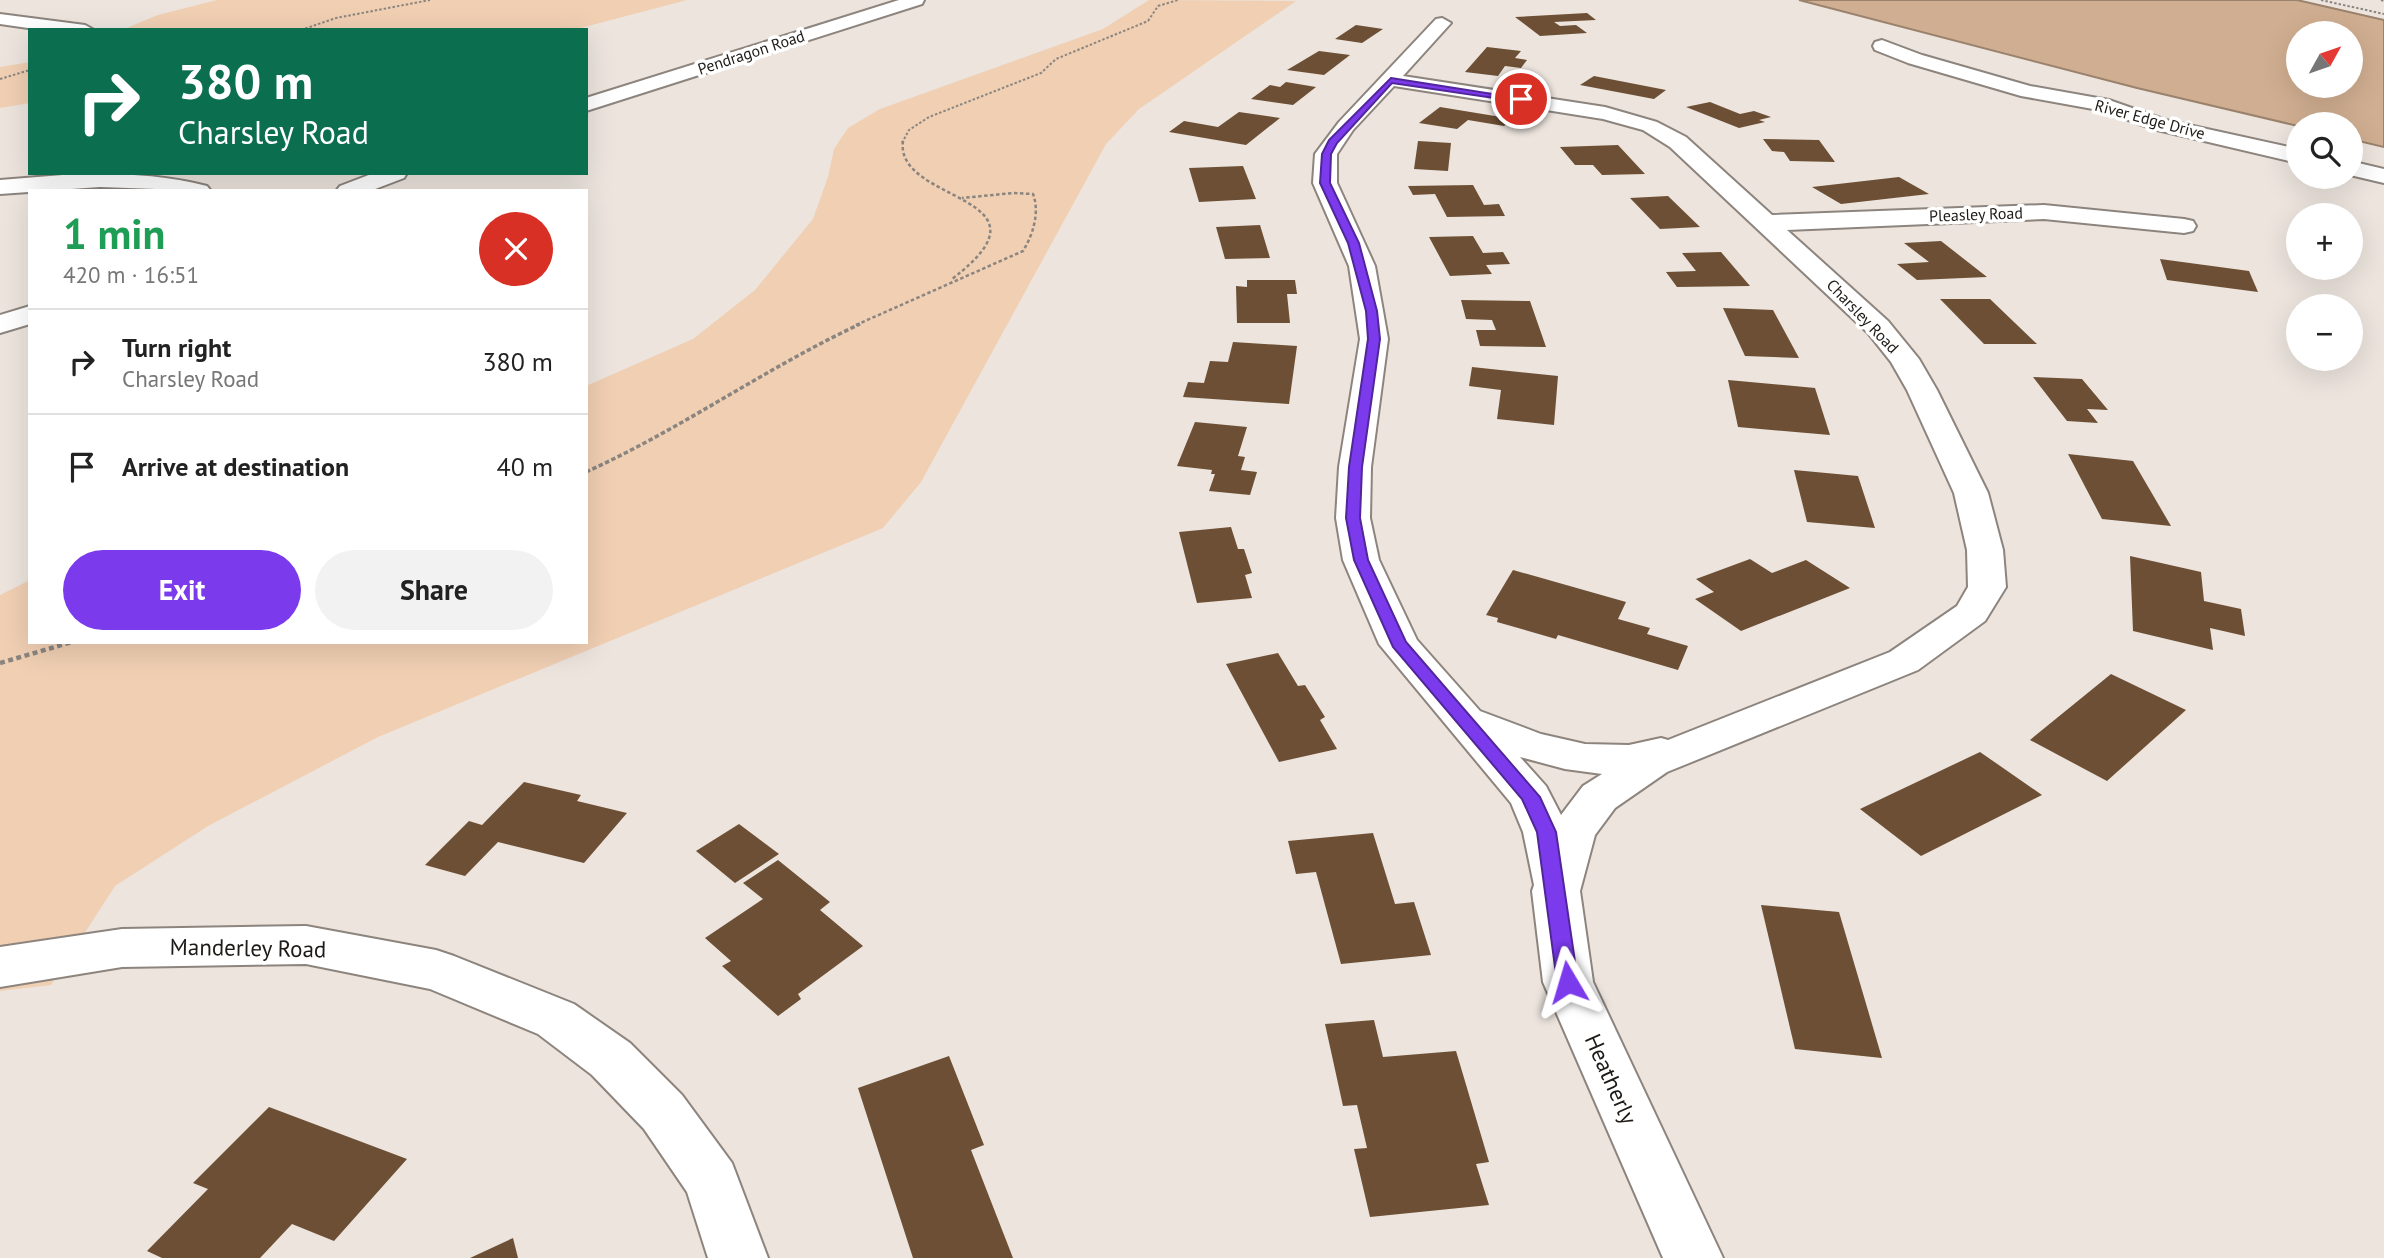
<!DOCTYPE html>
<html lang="en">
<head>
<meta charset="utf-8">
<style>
  :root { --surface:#fff; --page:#f2f2f2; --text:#222; --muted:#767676; --line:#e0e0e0; --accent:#7c3aed }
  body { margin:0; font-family:"PT Sans",sans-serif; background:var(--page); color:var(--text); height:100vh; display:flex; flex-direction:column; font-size:26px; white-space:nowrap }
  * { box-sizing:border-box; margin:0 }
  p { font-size:23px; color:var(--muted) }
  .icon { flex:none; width:38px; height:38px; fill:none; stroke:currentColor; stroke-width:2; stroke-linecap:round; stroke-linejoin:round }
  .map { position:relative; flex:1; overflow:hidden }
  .side { position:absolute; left:28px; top:189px; width:560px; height:455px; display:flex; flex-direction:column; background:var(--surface); border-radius:0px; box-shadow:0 7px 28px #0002 }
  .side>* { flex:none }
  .guide { position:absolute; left:28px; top:28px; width:560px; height:147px; border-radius:0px; box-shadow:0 7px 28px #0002; background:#0b6e4f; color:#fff; overflow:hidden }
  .needle { width:46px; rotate:50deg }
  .buttons { position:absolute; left:2286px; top:21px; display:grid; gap:14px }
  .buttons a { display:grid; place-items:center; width:77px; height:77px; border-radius:50%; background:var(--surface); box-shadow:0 7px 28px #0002; font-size:35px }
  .pin { position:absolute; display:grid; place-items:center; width:60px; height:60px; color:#fff; margin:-30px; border:4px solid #fff; border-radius:50%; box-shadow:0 2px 7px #0007 }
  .me { position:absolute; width:77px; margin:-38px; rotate:353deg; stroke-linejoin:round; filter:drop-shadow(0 0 5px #0008) }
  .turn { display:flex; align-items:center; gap:24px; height:147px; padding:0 35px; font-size:32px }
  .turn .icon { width:91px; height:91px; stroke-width:2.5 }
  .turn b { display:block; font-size:49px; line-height:60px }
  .round { display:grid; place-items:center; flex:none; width:74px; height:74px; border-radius:37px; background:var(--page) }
  .headline { display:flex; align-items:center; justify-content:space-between; height:119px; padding:0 35px }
  h1 { font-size:42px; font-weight:700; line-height:52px; color:#1e9e55 }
  .button { display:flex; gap:14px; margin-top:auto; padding:14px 35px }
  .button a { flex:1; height:80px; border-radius:42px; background:var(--accent); color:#fff; font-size:28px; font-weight:700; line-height:80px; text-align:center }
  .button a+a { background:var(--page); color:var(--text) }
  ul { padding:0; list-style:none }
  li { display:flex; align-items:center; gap:21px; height:105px; padding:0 35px; border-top:2px solid var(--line) }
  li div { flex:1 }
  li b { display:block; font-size:26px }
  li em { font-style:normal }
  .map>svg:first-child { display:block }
</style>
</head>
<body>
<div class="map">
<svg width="2384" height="1258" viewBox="0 0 2384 1258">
  <rect width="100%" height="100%" fill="#ece4dd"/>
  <g fill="#f0cfb3">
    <path d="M217,0h470l-114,30h-451l36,-15z"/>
    <path d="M1149,0l147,1 -157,108 -33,35 -185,338 -38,46 -505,209 -170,89 -93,60 -64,99 -51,6v-396l30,-15v62h556v-256l107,-47 62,-49 58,-71 15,-42 6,-28 14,-21 32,-19 223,-80z"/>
    <path d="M30,62v41l-30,5v-41z"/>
  </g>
  <path fill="#d0ae91" stroke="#9a826c" stroke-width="2" fill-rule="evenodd" d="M1799,0h498l87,20v127l-34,-8v-15l-52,2 -161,-38zM2298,33h52v53h-52z"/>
  <g fill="#6c4f34">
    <path d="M1587,13l9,7 -42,2 6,4 16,-1 11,8 -47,3 -25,-19z"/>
    <path d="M1356,25l27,4 -21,14 -27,-4z"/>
    <path d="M1487,47l34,4 -6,7 12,2 -6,8 -16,-2 -7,10 -33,-4z"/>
    <path d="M1319,51l31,4 -26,20 -37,-5z"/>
    <path d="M1594,76l72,14 -12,9 -74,-14z"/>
    <path d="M1286,82l30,5 -23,18 -42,-6 19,-14 10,2z"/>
    <path d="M1710,102l30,12 14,-3 17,6 -12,3 6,2 -26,6 -53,-21z"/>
    <path d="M1440,107l73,12 -9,7 -36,-6 -11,9 -38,-6z"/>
    <path d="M1239,112l41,6 -34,27 -77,-13 15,-11 34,6z"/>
    <path d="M1763,139l56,1 16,22 -45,-1 -6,-9 -12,-1z"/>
    <path d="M1418,141l33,2 -3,28 -34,-2z"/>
    <path d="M1618,145l27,29 -43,1 -9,-10h-18l-15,-18z"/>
    <path d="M1243,166l13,33 -57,3 -10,-34z"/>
    <path d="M1899,177l30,17 -88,10 -29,-17z"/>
    <path d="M1473,185l11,20 15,-1 6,12 -58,1 -12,-23 -22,1 -5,-9z"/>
    <path d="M1668,196l32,31 -40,2 -30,-31z"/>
    <path d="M1260,225l10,33 -45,1 -9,-32z"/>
    <path d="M1473,236l10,17 20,-1 7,12 -24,1 6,9 -42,2 -21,-39z"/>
    <path d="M1941,241l46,36 -70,3 -20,-16 32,-2 -25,-19z"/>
    <path d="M1721,252l29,34 -73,1 -11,-15 30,-1 -14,-18z"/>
    <path d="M2160,259l89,12 9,21 -91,-12z"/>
    <path d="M1247,280h48l2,14h-10l3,29h-53l-1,-37 11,1z"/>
    <path d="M1940,299h50l47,45h-53z"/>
    <path d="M1461,300l69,1 16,46 -66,-1 -4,-16h20l-4,-10 -26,-1z"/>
    <path d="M1723,308l50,2 26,48 -54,-2z"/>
    <path d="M1233,342l64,4 -8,58 -106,-7 5,-15 16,1 6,-22 18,1z"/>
    <path d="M1472,367l86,9 -4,49 -57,-6 4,-29 -32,-4z"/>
    <path d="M2033,377l49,2 26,31 -21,-1 11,14 -31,-2z"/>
    <path d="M1728,380l87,8 15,47 -92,-8z"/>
    <path d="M1195,422l52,5 -9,29 7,1 -4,13 16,2 -7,23 -41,-4 6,-17h-4l1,-4 -35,-4z"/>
    <path d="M2068,454l65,7 38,65 -69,-7z"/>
    <path d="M1794,470l64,6 17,52 -68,-6z"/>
    <path d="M1231,527l7,22h6l8,24 -7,2 7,23 -55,5 -18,-71z"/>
    <path d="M2130,556l71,16 3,29 37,8 4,27 -35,-8 3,22 -80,-19z"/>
    <path d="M1750,559l22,14 34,-13 44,28 -109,43 -46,-32 19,-7 -18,-13z"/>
    <path d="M1513,570l113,32 -8,17 32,9 -3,6 41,12 -10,24 -120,-35 -2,4 -59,-17 1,-4 -12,-3z"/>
    <path d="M1278,653l20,33 7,-1 20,32 -5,3 17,29 -58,13 -53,-98z"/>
    <path d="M2111,674l75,36 -79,71 -77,-41z"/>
    <path d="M1980,752l62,43 -121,61 -61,-47z"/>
    <path d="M524,782l57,13 -4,6 50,12 -43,50 -86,-21 -33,34 -40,-11 44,-44 13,4z"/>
    <path d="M739,824l40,30 -44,29 -39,-32z"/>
    <path d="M1373,833l22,71 19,-2 17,53 -90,9 -25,-92 -20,2 -8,-33z"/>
    <path d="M778,860l52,42 -10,8 43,36 -65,48 3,5 -23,17 -56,-50 9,-5 -26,-23 58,-39 -20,-16z"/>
    <path d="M1761,905l78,7 43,146 -87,-9z"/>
    <path d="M1374,1020l9,37 73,-6 33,111 -13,2 13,41 -119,12 -16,-68 13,-1 -10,-43 -14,1 -18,-82z"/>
    <path d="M949,1056l35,89 -13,5 42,108h-100l-55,-170z"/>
    <path d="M269,1107l138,52 -73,82 -42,-17 -32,34h-98l-15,-7 61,-62 -15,-6z"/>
    <path d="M513,1238l5,20h-48z"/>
  </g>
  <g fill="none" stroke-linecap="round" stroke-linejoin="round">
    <g stroke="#8c847d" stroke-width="4">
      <g id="minor">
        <path d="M899,0h25l-2,4 -336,107v-13z"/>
        <path d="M0,14l85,11 9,5h-52l-42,-6z"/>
        <path d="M1442,18l9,5 -48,53 202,31 52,15 29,15 86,78 272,-10 140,14 9,2 3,5 -3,5 -9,2 -140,-14 -257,11 101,91 31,38 18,31 51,103 15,57 3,37 -21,34 -67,49 -251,102 -52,36 -20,27 -15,56 13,91 130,276h-60l-120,-276 -11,-91 2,-6 -11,-53 -12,-29 -132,-159 -36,-84 -7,-42 3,-51 21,-128 -11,-73 -36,-83 2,-29 24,-32 97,-103zM1394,86l209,33 40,11 27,17 198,186 23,29 16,28 47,103 13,57 1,37 -11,19 -67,46 -222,88 -7,-2 -32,7 -44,-1 -44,-10 -61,-23 -63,-71 -38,-80 -9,-42 1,-51 17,-128 -13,-73 -38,-83v-29l16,-24zM1520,757l45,12 37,5 -19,12 -22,29 -15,-29z"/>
        <path d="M1882,40l40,15 108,31 79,14 57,20 132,29v14l-145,-34 -49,-18 -83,-15 -113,-33 -33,-13 -2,-4 2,-4z"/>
        <path d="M2350,161l34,8v14l-34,-8z"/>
        <path d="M374,173h33l-3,5 -34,13h-34l4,-5z"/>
        <path d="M75,174c45,-1 89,1 132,12l4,5 -111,-4 -100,7v-14z"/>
        <path d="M30,306v18l-30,9v-18z"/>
        <path d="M306,926l130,24 18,6 120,48 56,39 52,52 50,68 36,95h-60l-21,-66 -43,-63 -52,-54 -54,-41 -108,-45 -124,-25 -184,3 -122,20v-40l122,-18z"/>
      </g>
    </g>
    <g stroke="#8b8580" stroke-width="2" stroke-dasharray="2.5 2" stroke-linecap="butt">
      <path d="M2321,0l63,14"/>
      <path d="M2381,0l3,1"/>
      <path d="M301,30l35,-12 94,-18"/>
      <path d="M0,79l30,-9"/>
      <path d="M902,143l7,-13 20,-13 112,-44 15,-14 92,-38 10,-15 20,-6"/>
    </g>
    <g stroke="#8b8580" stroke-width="2.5" stroke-dasharray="3.5 2.5" stroke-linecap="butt">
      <path d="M903,141c-9,63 161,53 49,138"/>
      <path d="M856,325l167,-74c10,-16 17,-39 10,-57l-20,-1 -51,5"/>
    </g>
    <path stroke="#8b8580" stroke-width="3.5" stroke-dasharray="4.5 2.5" stroke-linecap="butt" d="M586,472c95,-43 180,-104 274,-148"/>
    <path stroke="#8b8580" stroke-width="4.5" stroke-dasharray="5 3.5" stroke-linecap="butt" d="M0,663l72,-21"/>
    <use href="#minor" fill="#fff" fill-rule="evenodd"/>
  </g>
  <path fill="#7c3aed" stroke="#51269a" stroke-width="2" d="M1391,78l134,21 -4,3 -129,-19 -55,60 -6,11 -1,29 29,60 18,68 3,28 -18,128 -2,51 8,42 38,82 134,155 16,35 22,150 -3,6 -7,2 -8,-2 -3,-6 -20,-150 -15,-33 -129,-152 -39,-87 -8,-42 3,-51 19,-128 -2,-28 -18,-68 -28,-60 2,-29 7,-14z"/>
  <g text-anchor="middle" stroke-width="7" stroke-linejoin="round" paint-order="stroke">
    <g font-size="16" fill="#1d1a17" stroke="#fff">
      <text transform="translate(751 52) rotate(-18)" y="6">Pendragon Road</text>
      <text transform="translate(2150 119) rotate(15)" y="6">River Edge Drive</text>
      <text transform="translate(1976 214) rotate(-2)" y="6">Pleasley Road</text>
      <text transform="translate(1863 316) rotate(46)" y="6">Charsley Road</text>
    </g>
    <g font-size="23" fill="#1d1a17" stroke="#fff">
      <text transform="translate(248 948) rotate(1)" y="8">Manderley Road</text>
      <text transform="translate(1611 1079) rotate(66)" y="8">Heatherly</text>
    </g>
  </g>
</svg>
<div class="buttons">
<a><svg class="needle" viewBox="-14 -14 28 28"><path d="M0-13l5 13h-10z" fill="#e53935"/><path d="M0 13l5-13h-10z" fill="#767676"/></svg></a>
<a><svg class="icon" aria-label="search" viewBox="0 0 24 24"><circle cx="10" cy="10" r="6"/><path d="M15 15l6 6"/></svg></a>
<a>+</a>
<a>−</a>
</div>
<div class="pin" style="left:1521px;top:99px;background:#d93025"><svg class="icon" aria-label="arrive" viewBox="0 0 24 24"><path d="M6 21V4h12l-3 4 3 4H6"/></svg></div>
<svg class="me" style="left:1568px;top:982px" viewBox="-20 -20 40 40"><path d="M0-17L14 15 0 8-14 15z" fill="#7c3aed" stroke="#fff" stroke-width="4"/></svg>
<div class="guide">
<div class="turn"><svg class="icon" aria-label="right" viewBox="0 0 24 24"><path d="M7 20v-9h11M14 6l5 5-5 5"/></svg><div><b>380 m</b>Charsley Road</div></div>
</div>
<section class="side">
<div class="headline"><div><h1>1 min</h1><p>420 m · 16:51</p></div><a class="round" style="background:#d93025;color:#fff"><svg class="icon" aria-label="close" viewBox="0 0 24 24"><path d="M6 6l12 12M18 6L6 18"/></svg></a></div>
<ul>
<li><svg class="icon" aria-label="right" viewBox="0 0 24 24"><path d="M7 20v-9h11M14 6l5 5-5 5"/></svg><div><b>Turn right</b><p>Charsley Road</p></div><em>380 m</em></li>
<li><svg class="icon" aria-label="arrive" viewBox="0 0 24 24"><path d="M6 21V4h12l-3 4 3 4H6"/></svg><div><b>Arrive at destination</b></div><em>40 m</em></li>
</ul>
<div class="button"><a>Exit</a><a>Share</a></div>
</section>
</div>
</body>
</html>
